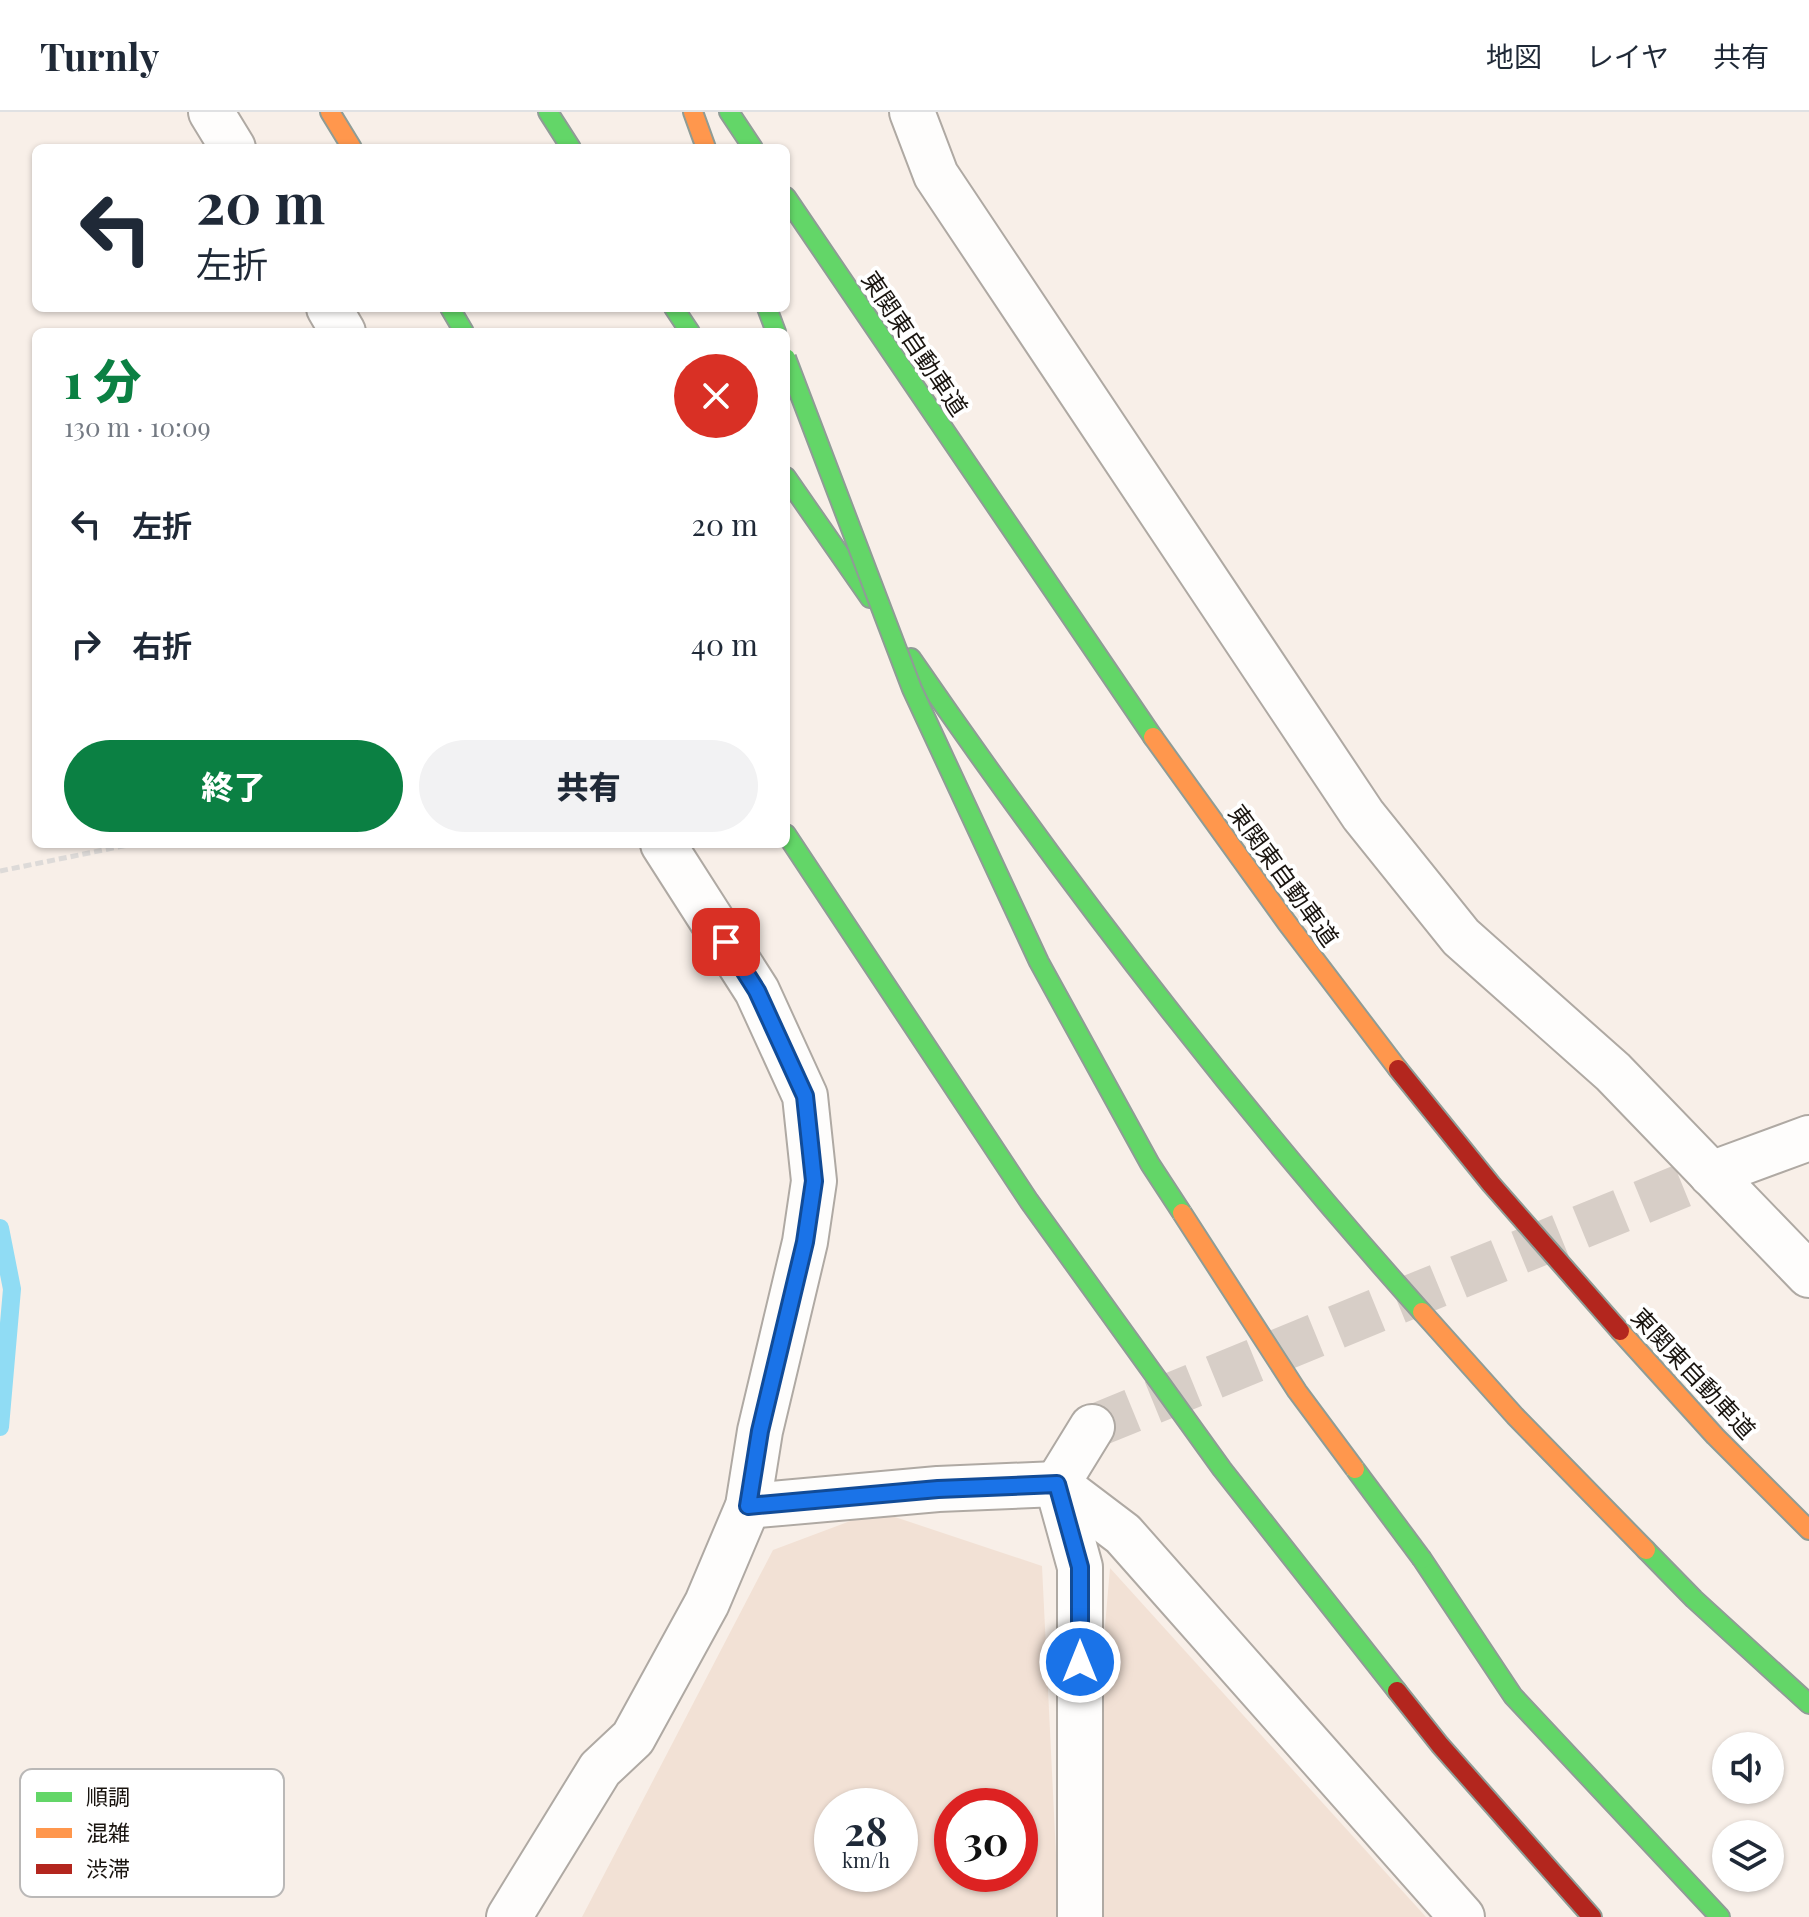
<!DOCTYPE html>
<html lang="ja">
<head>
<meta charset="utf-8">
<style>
  :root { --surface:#fff; --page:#f2f2f3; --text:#1f2937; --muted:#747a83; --line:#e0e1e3; --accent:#0b8043 }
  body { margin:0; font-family:"Playfair Display","Noto Sans JP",serif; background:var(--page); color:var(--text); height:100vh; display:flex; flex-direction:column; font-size:30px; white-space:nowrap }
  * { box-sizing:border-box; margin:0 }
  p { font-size:26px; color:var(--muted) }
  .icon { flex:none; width:44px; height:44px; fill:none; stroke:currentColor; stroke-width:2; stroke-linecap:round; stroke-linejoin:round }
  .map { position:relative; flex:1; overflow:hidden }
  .drawer { position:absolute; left:32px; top:216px; width:758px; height:520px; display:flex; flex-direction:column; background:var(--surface); border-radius:12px; box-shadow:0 2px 6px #0004 }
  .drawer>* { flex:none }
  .hud { position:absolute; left:32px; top:32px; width:758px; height:168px; border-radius:12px; box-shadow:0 2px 6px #0004; background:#fff; color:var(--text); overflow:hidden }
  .controls { position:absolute; left:1712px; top:1620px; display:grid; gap:16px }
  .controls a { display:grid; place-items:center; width:72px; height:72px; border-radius:50%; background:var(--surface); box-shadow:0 2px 6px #0004; font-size:40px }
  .speed { position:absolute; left:814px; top:1676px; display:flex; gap:16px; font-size:40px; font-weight:700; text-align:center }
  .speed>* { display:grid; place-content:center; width:104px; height:104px; border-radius:50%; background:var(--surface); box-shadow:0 2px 6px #0004; line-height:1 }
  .speed small { font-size:20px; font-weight:400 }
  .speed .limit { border:12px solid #d22; background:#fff; color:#111 }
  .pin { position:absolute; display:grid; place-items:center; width:68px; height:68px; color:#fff; margin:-34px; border-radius:16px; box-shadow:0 4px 12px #0006 }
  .me { position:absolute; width:88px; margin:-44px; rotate:0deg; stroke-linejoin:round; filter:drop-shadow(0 0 6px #0008) }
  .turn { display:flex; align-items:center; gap:28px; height:168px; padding:0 32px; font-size:36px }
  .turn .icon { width:104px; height:104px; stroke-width:2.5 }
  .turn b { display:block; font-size:56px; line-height:68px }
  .round { display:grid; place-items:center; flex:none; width:84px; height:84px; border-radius:42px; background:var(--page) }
  .head { display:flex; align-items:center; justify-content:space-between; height:136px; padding:0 32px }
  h1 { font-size:48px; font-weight:800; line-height:60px; color:var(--accent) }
  .cta { display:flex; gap:16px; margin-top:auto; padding:16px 32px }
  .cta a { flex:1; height:92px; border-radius:48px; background:var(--accent); color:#fff; font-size:32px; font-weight:800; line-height:92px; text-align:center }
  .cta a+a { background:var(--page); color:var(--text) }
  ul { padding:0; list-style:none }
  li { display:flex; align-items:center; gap:24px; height:120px; padding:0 32px }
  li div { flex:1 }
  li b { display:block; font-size:30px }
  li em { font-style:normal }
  header { display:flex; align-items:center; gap:48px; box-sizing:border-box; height:112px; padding:0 40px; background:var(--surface); border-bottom:2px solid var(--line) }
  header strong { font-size:38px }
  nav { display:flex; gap:44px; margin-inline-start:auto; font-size:28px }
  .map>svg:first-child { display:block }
</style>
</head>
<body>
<header>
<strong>Turnly</strong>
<nav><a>地図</a><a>レイヤ</a><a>共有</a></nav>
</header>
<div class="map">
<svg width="1809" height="1805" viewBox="0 0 1809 1805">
  <rect width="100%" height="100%" fill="#f8efe8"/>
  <g fill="#f2e1d5" fill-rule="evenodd">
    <path d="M877,1399l165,55 17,351h-477l191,-367zM832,1694h68v68h-68zM952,1694h68v68h-68z"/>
    <path d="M1110,1456l316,349h-346z"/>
  </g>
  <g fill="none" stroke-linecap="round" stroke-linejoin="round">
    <path stroke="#90dcf4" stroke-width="18" d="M0,1116l12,61 -12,138"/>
    <path stroke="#d7cec7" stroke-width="44" stroke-dasharray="44 22" stroke-linecap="butt" d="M1092,1315l619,-253"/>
    <g stroke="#afa9a3" stroke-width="48">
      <g id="street">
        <path d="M211,0l22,36"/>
        <path d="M912,0l24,63 427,640 98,122 152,135 196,203"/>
        <path d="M329,196l14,24"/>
        <path d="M1711,1062l98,-36"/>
        <path d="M748,1394l190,-17 119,-5 66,50 339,383"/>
        <path d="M509,1805l91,-148 33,-31 74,-135 41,-97 12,-75 45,-189 9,-61 -9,-85 -48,-105 -94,-147"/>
        <path d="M1080,1805v-350l-23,-83 35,-57"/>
      </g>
    </g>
    <g stroke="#8f9c96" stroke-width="22">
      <g id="fast">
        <path d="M548,0l23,36"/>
        <path d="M729,0l24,36"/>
        <path d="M786,85l367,540"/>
        <path d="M450,196l14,24"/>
        <path d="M674,196l16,24"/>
        <path d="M767,196l9,24"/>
        <path d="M786,365l84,121"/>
        <path d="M911,546c157,228 327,448 511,654"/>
        <path d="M786,722l243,367 193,268 175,222"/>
        <path d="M1646,1438l48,49 115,105"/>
        <path d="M1422,1447l91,137 207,221"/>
      </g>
    </g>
    <g stroke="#8f9c96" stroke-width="22">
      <g id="slow">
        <path d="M330,0l22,36"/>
        <path d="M693,0l13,36"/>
        <path d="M1153,625l134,186 111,146"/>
        <path d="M1422,1200l93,104 131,134"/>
        <path d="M1620,1219l95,105 94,94"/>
      </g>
    </g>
    <g stroke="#8f9c96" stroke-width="22">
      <g id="jam">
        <path d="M1398,957l93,115 129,147"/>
        <path d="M1397,1579l43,54 152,172"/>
      </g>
    </g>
    <path stroke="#dddad8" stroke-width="5" stroke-dasharray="8 4" stroke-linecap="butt" d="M0,759l133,-27"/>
    <use href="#street" stroke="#fefdfc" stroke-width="44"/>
    <use href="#fast" stroke="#63d668" stroke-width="18"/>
    <use href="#slow" stroke="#ff974d" stroke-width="18"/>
    <use href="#jam" stroke="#b3261e" stroke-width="18"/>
    <g stroke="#8f9c96" stroke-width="22" stroke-linecap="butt">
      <g id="fast-bridge">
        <path d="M786,246l126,331 127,273 111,202 32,49"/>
        <path d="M1355,1357l67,90"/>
      </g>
    </g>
    <g stroke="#8f9c96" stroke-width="22" stroke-linecap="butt">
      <path id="slow-bridge" d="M1182,1101l115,178 58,78"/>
    </g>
    <use href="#fast-bridge" stroke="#63d668" stroke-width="18"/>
    <use href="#slow-bridge" stroke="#ff974d" stroke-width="18"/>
  </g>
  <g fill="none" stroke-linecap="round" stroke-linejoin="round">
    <g stroke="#114b97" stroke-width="20">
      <path id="route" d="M726,830l31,49 48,105 9,85 -9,61 -45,189 -12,75 190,-17 119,-5 23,83v95"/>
    </g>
    <use href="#route" stroke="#1a73e8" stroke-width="14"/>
  </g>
  <g text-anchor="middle" stroke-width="8" stroke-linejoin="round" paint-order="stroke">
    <g font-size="24" fill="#19140f" stroke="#fff">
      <text transform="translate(914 232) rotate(56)" y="8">東関東自動車道</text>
      <text transform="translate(1283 764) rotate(54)" y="8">東関東自動車道</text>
      <text transform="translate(1693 1262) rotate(47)" y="8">東関東自動車道</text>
    </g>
  </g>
  <rect x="20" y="1657" width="264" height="128" rx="12" fill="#fff" stroke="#bab8b7" stroke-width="2"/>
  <rect x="36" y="1680" width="36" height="10" fill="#63d668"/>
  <rect x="36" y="1716" width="36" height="10" fill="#ff974d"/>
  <rect x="36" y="1752" width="36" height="10" fill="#b3261e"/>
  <g font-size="22" fill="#19140f">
    <text x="86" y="1693">順調</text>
    <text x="86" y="1729">混雑</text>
    <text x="86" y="1765">渋滞</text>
  </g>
</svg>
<div class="controls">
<a><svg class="icon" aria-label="sound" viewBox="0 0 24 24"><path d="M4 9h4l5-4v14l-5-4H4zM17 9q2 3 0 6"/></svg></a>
<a><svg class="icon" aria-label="layers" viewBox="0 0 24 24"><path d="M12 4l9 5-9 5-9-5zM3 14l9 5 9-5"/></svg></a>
</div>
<div class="speed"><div>28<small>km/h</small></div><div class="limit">30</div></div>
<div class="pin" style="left:726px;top:830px;background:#d93025"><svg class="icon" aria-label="arrive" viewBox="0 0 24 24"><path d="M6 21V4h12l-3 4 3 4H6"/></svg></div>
<svg class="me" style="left:1080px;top:1550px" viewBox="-20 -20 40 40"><circle r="17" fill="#1a73e8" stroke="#fff" stroke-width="3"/><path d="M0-11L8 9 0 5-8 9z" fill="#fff"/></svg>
<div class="hud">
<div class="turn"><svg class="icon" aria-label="left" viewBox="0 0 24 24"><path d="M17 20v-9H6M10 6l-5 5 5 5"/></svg><div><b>20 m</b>左折</div></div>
</div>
<section class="drawer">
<div class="head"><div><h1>1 分</h1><p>130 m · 10:09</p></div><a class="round" style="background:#d93025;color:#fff"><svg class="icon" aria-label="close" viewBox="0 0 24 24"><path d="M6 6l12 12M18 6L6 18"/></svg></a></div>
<ul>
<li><svg class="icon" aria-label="left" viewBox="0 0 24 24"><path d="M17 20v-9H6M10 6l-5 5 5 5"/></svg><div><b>左折</b></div><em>20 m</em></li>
<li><svg class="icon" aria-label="right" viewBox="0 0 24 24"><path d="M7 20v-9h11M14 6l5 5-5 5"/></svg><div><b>右折</b></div><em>40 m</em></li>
</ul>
<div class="cta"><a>終了</a><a>共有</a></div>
</section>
</div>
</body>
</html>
